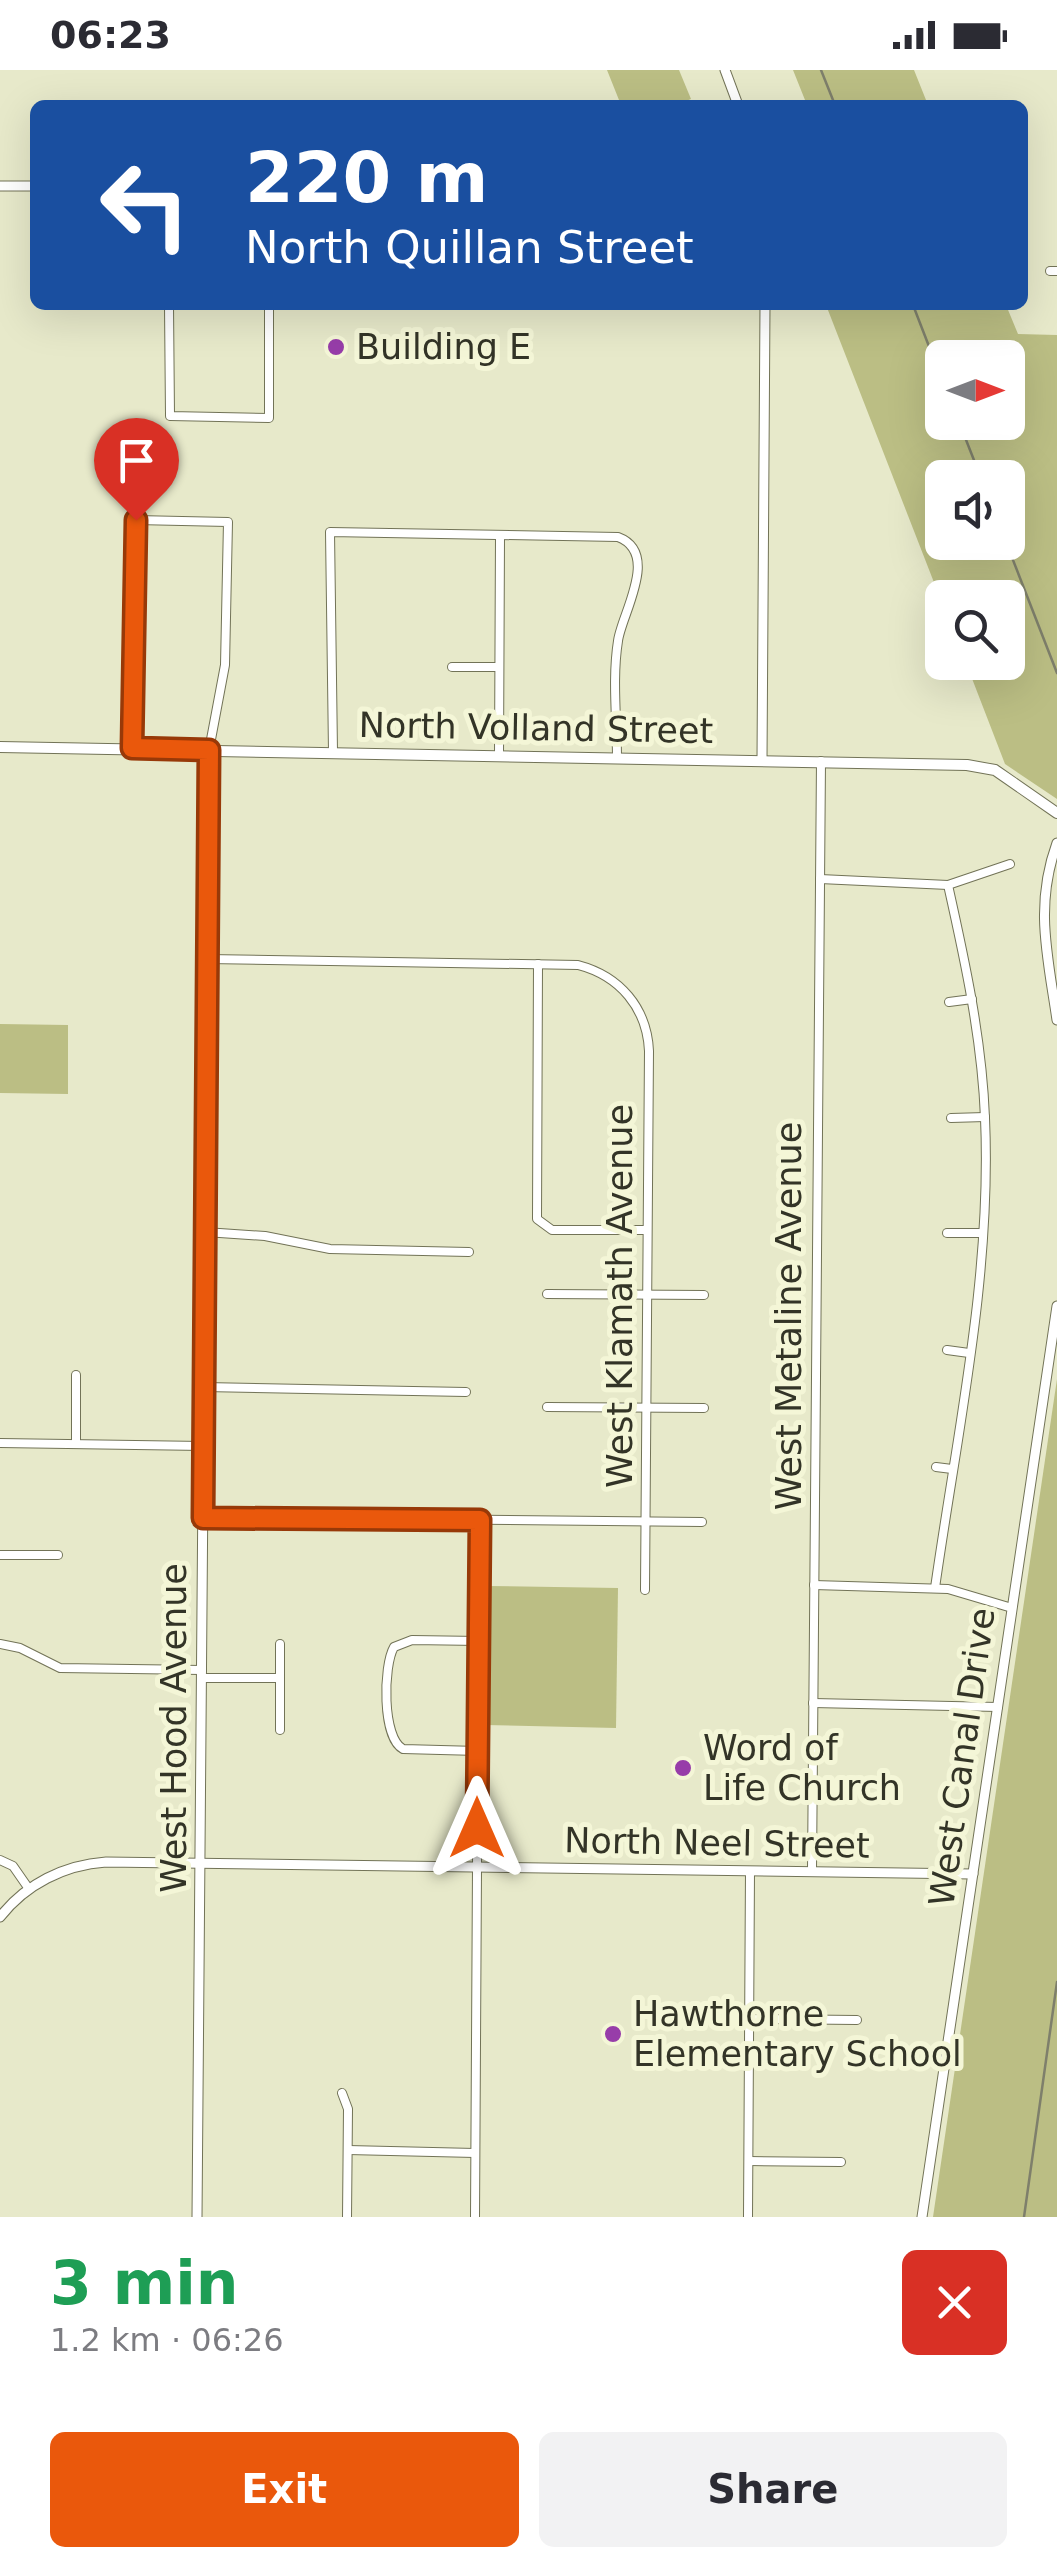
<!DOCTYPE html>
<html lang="en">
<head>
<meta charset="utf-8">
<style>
  :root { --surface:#fff; --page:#f2f2f3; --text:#2b2b33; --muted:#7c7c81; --accent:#ea580c }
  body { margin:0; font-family:"DejaVu Sans",sans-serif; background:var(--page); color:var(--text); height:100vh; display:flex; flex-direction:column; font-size:38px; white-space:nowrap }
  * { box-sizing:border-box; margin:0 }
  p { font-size:32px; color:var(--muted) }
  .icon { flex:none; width:55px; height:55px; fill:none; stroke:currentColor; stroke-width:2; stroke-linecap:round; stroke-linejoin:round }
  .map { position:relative; height:2147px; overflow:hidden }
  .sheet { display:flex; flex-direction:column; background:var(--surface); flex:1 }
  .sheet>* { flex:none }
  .top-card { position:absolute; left:30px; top:30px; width:998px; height:210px; border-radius:15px; box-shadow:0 10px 40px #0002; background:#1a4fa0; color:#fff; overflow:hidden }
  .needle { width:65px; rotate:90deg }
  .tools { position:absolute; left:925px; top:270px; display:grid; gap:20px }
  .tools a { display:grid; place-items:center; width:100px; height:100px; border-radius:15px; background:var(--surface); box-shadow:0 10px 40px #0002; font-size:50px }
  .pin { position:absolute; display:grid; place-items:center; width:85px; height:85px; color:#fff; margin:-102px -42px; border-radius:50% 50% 50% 0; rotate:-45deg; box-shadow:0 0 10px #0007 }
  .pin .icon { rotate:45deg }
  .me { position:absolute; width:110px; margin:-55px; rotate:0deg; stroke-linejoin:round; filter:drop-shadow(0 0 8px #0008) }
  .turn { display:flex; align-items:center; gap:35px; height:210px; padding:0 50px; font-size:45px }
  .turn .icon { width:130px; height:130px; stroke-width:2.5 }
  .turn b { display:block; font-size:70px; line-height:85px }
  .round { display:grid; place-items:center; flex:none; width:105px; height:105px; border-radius:15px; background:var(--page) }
  .head { display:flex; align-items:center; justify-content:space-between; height:170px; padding:0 50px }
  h1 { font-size:60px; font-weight:700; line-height:75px; color:#1e9e55 }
  .cta { display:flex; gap:20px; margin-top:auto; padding:20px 50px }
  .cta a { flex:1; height:115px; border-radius:15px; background:var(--accent); color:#fff; font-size:40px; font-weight:700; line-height:115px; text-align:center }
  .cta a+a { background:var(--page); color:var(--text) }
  .status { display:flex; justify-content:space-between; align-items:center; height:70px; padding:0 50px; background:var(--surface); direction:ltr }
  .status svg { height:28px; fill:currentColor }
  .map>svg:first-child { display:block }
</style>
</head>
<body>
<div class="status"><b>06:23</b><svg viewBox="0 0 49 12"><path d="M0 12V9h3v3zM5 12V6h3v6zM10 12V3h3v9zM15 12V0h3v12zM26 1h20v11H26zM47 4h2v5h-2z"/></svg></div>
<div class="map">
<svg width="1057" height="2147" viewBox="0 0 1057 2147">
  <rect width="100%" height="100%" fill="#e7e9ca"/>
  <g fill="#bbbe84" fill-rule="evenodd">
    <path d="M607,0h72l12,29 -15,6h-55z"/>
    <path d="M793,0h121l14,35h-121z"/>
    <path d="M826,235h180l12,29 39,1v464l-52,-35 -39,-101 42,-1v-64h-66v5zM942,288h66v64h-66zM942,408h66v64h-66z"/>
    <path d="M0,954l68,1v69l-68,-1z"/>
    <path d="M1057,1309v838h-124z"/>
    <path d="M487,1516l131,2 -2,140 -131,-3z"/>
  </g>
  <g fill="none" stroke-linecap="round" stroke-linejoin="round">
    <g stroke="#727357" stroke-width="10">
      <g id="minor">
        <path d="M1050,201h7"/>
        <path d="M169,235l1,111 99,2v-113"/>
        <path d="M452,597h47"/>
        <path d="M132,679l4,-229 92,2 -3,143 -16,85"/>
        <path d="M333,682l-3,-220 288,5c43,16 3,78 0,104 -6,37 -1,79 -1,117"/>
        <path d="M499,685l1,-218"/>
        <path d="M820,809l128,6 62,-21"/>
        <path d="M207,889l371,6c42,11 69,43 71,86l-4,539"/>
        <path d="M538,894l-1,255 15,11h95"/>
        <path d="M949,932l23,-3"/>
        <path d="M951,1048l34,-1"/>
        <path d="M205,1162l60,4 65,13 139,3"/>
        <path d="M947,1163h36"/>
        <path d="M547,1224l157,1"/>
        <path d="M947,1280l22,3"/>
        <path d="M204,1317l262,5"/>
        <path d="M547,1337l157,1"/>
        <path d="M0,1373l203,3"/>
        <path d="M76,1374v-69"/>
        <path d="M936,1397l16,2"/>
        <path d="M203,1447l499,5"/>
        <path d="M0,1485h58"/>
        <path d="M814,1515l134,4 64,19"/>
        <path d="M935,1518c22,-155 57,-313 50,-470 -3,-79 -20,-157 -37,-233"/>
        <path d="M0,1574l20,4 40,20 142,2"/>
        <path d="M280,1574v86"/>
        <path d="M201,1608h79"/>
        <path d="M813,1633l185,4"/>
        <path d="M478,1681l-75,-2c-21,-11 -20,-83 -9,-102l18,-7 67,1"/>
        <path d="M0,1790l13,6 16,23"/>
        <path d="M812,1801l9,-1110"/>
        <path d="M750,1949l107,1"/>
        <path d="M342,2023l6,16 -1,108"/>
        <path d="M348,2080l127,3"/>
        <path d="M749,2091l92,1"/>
        <path d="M475,2147l4,-697"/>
        <path d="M748,2147l2,-346"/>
      </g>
    </g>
    <g stroke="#727357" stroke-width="11">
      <g id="tertiary">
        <path d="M725,0l13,35"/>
        <path d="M0,116h35"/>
        <path d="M762,690l3,-455"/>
        <path d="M1057,773c-23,63 -9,114 0,177"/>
        <path d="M0,1847c26,-33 64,-52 106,-55l867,12"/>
        <path d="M197,2147l12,-1467"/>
        <path d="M922,2147l135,-911"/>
      </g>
    </g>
    <g stroke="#727357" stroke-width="12">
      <path id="secondary" d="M0,677l967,18 28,5 62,43"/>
    </g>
    <use href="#minor" stroke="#fff" stroke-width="8"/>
    <use href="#tertiary" stroke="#fff" stroke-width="9"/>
    <use href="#secondary" stroke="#fff" stroke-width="10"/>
    <g stroke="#7e7f6b" stroke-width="2.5">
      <path d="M821,0l14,35"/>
      <path d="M913,235l29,75"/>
      <path d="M959,352l22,56"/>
      <path d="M1006,472l51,131"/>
      <path d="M1024,2147l33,-235"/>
    </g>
  </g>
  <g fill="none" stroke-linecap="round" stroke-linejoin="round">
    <g stroke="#983908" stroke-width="25">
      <path id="route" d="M136,450l-4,228 77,2 -6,768 277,2 -3,308"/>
    </g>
    <use href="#route" stroke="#ea580c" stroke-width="18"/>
  </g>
  <g fill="#973da9" stroke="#f4f6d7" stroke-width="4">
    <circle cx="336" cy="277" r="10"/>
    <circle cx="683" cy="1698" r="10"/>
    <circle cx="613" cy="1964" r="10"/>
  </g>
  <g text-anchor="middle" stroke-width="10" stroke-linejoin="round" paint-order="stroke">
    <g font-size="35" fill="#333427" stroke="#f4f6d7" text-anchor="start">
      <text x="356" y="289">Building E</text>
      <text x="703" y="1690">Word of<tspan x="703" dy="40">Life Church</tspan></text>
      <text x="633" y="1956">Hawthorne<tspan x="633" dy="40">Elementary School</tspan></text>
    </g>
    <g font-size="35" fill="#333427" stroke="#f4f6d7">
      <text transform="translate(536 658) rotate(1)" y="12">North Volland Street</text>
      <text transform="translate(620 1226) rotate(-90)" y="12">West Klamath Avenue</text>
      <text transform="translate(789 1246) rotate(-90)" y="12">West Metaline Avenue</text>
      <text transform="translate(174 1658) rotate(-90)" y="12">West Hood Avenue</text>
      <text transform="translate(962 1687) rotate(-82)" y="12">West Canal Drive</text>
      <text transform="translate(717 1773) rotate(1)" y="12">North Neel Street</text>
    </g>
  </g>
</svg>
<div class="tools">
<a><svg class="needle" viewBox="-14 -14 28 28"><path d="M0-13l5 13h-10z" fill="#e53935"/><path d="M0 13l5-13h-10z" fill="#7c7c81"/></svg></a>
<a><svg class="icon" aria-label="sound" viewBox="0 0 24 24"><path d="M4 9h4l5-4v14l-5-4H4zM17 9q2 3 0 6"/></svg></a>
<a><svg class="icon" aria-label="search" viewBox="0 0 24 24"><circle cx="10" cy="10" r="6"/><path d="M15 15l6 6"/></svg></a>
</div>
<div class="pin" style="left:136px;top:450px;background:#d93025"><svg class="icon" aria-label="arrive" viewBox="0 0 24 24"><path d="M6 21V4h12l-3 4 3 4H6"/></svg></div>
<svg class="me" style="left:477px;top:1758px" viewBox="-20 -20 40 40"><path d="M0-17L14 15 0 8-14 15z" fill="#ea580c" stroke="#fff" stroke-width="4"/></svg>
<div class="top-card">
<div class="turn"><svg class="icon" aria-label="left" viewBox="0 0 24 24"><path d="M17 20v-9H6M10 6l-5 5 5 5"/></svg><div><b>220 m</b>North Quillan Street</div></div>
</div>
</div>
<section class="sheet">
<div class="head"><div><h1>3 min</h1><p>1.2 km · 06:26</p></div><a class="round" style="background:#d93025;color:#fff"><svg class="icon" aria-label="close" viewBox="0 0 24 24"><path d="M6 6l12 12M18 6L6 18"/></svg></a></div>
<div class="cta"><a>Exit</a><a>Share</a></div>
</section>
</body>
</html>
